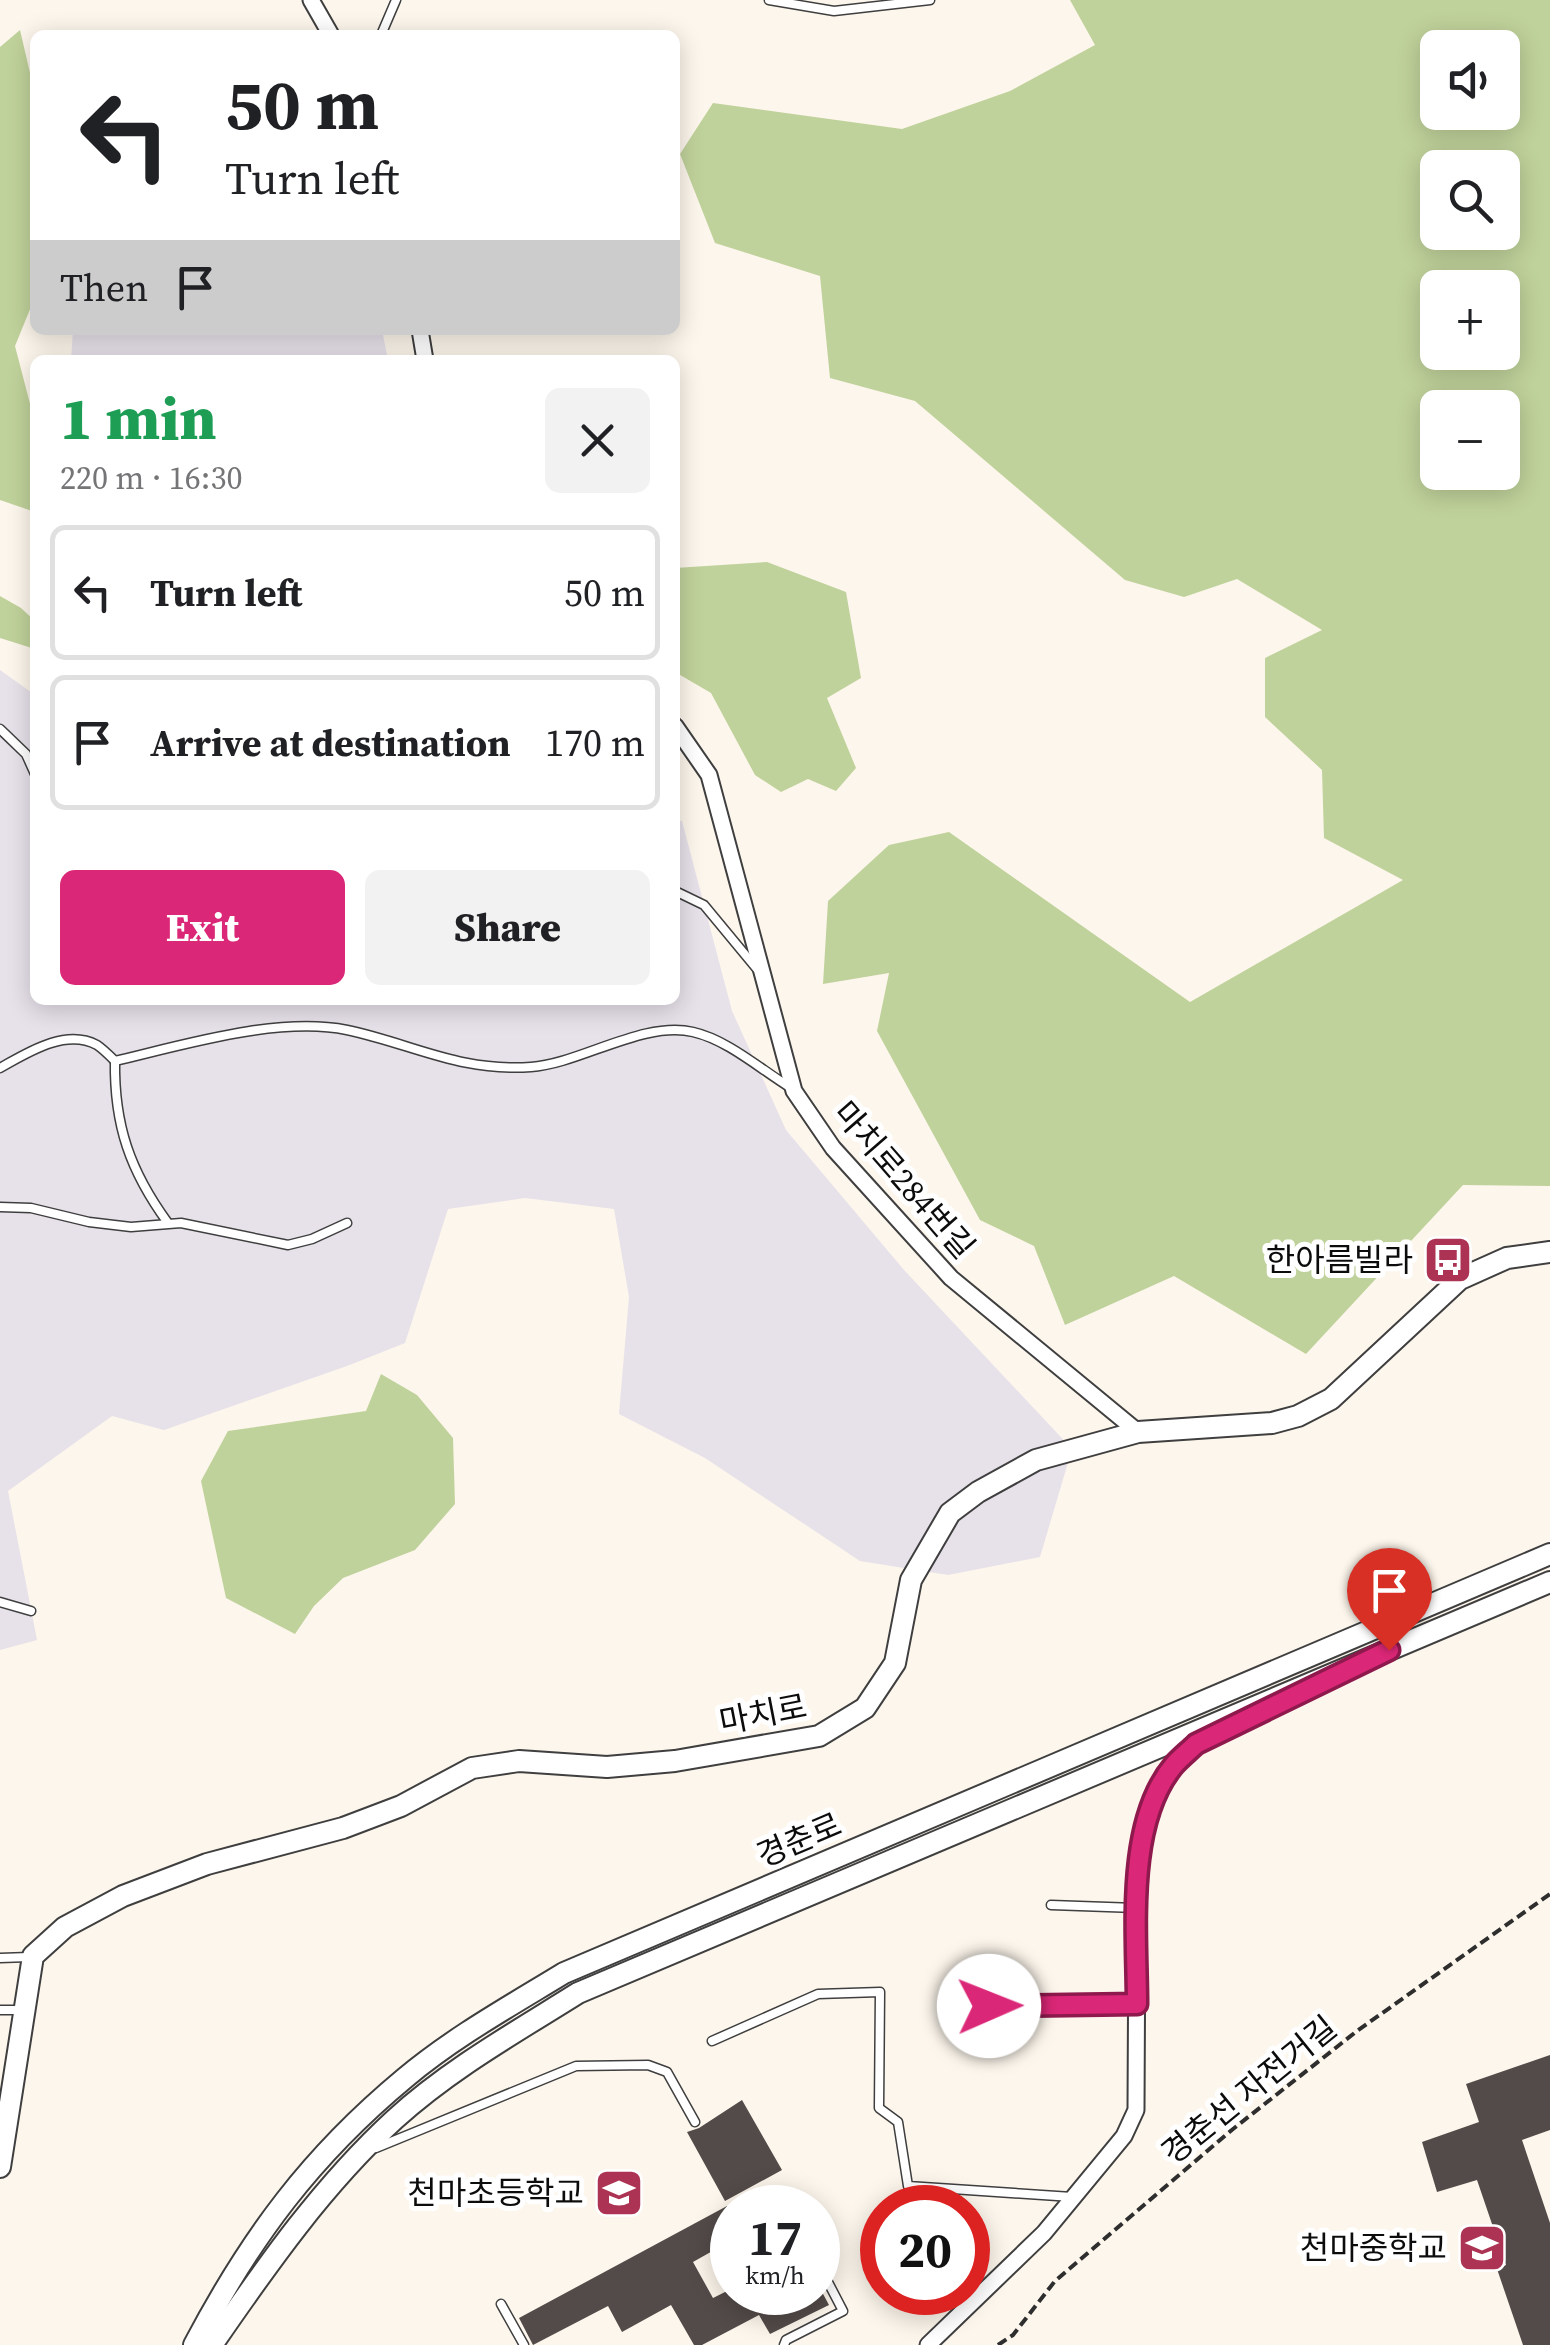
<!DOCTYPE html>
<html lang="en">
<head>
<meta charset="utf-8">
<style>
  :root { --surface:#fff; --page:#f2f2f2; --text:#202124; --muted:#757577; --line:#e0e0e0; --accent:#db2777 }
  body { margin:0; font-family:"Source Serif 4","Noto Sans KR",serif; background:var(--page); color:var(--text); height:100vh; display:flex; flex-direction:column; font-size:38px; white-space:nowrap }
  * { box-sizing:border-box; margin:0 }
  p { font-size:32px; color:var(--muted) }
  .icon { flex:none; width:55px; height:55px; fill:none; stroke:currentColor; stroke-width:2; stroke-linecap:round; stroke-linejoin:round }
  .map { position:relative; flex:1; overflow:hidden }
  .sheet { position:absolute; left:30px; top:355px; width:650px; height:650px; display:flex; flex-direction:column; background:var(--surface); border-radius:15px; box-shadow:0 5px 25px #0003 }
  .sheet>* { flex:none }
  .hud { position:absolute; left:30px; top:30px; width:650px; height:305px; border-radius:15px; box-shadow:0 5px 25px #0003; background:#fff; color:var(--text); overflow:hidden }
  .fabs { position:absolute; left:1420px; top:30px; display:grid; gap:20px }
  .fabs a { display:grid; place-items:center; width:100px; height:100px; border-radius:15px; background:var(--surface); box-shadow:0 5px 25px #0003; font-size:50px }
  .speed { position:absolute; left:710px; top:2185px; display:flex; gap:20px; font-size:50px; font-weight:700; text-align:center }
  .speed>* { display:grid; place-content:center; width:130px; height:130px; border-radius:50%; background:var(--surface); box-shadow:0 5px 25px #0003; line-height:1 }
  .speed small { font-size:25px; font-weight:400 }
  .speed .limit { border:15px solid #d22; background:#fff; color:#111 }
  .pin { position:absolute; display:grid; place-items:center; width:85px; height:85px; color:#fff; margin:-102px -42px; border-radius:50% 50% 50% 0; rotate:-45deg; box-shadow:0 0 10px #0007 }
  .pin .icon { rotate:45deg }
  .me { position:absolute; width:110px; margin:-55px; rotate:89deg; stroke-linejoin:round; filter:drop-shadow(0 0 8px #0008) }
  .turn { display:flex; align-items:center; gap:35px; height:210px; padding:0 30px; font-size:45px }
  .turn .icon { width:130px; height:130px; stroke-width:2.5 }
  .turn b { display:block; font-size:70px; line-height:85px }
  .then { display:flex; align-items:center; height:95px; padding:0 30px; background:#0003; gap:20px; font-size:38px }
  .round { display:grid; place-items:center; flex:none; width:105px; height:105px; border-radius:15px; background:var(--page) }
  .summary { display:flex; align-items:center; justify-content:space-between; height:170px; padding:0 30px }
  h1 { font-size:60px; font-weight:800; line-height:75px; color:#1e9e55 }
  .action { display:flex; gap:20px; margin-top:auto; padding:20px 30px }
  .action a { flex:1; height:115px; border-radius:15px; background:var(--accent); color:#fff; font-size:40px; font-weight:800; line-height:115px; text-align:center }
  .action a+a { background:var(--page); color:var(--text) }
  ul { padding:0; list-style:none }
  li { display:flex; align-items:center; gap:30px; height:135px; margin:0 20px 15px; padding:0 10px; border:5px solid var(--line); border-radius:15px }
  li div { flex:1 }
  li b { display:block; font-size:38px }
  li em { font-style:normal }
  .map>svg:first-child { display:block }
</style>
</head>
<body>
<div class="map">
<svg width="1550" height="2345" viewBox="0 0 1550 2345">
  <rect width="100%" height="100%" fill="#fdf6ec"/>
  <g fill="#e7e1ea">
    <path d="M73,330h309l6,30h-317z"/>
    <path d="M0,670l35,25v305h640v-180l7,1 50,190 54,119 118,140 168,179 -32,108 -92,18 -88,-14 -155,-103 -86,-44 10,-117 -15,-88 -89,-11 -77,11 -43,134 -58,23 -183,64 -52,-14 -104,75 29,149 -37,10z"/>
  </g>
  <g fill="#c0d29b" fill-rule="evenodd">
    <path d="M1070,0h480v1186l-87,-1 -157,169 -132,-78 -109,49 -31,-79 -54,-26 -103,-189 12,-58 -66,11 5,-83 61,-56 60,-13 241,170 213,-122 -79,-42 -2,-68 -57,-53v-59l57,-28 -85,-51 -53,18 -59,-17 -210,-179 -85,-23 -10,-102 -105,-33 -35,-89 33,-51 189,26 108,-38 85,-46zM1438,48h64v64h-64zM1438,168h64v64h-64zM1438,288h64v64h-64zM1438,408h64v64h-64z"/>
    <path d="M20,30l15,64v203l-20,49 20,77v89l-35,-12v-453z"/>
    <path d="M767,562l79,30 15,86 -34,20 29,70 -20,23 -28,-12 -27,13 -26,-17 -44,-82 -36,-21v-104z"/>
    <path d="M0,596l21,12 14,13v28l-35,-11z"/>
    <path d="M381,1374l36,21 36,43 2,66 -40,46 -72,28 -29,28 -19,28 -69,-36 -25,-117 27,-50 138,-20z"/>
  </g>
  <g fill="#534b49">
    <path d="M1550,2055v75l-28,10 28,83v122h-27l-26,-76 9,-4 -29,-85 -40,12 -15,-50 57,-20 -13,-38z"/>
    <path d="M742,2100l40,70 -57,31 -38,-69 12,-4z"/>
    <path d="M727,2206l5,11v23l-39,22 20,36 12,-6h97l7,13 -59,29 -11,-19 -57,30h-8l-23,-40 -49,27 -14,-26 -75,39 -14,-27z"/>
  </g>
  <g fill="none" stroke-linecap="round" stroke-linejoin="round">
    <g stroke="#3f3f3f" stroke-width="11">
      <g id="service">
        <path d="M769,0l65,11 96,-11"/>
        <path d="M381,35l15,-35"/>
        <path d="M0,729l26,25 9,20"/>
        <path d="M675,891l29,14 53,64"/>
        <path d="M115,1061c68,-16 163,-45 232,-31 66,14 112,42 184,37 48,-3 113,-47 162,-35 35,8 67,37 98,56"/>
        <path d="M115,1061c-1,64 15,110 53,162"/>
        <path d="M0,1068c27,-15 65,-40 97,-23 6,4 13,11 18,16"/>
        <path d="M0,1207l31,1 58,14 42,5 50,-4 107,22 24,-6 35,-16"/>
        <path d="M0,1602l31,9"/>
        <path d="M1051,1905l85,3"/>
        <path d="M0,1958l29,-1"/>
        <path d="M989,2007l148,-3"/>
        <path d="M0,2010h23"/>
        <path d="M712,2041l106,-47 62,-2 -1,116 19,14 10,64 164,11"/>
        <path d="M376,2148l200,-82 72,-1 19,7 28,50"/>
        <path d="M501,2304l23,41"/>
        <path d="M784,2345l2,-5 57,-29 -25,-48"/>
      </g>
    </g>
    <g stroke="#3f3f3f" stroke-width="19">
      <g id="minor">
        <path d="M311,0l20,35"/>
        <path d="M420,330l5,30"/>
        <path d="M675,726l34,49 85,316 39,57 118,130 187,154"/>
        <path d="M928,2345l116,-112 80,-97 12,-26 1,-202 5,-73 12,-36 19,-33 23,-22 79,-36"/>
      </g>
    </g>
    <g stroke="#3f3f3f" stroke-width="24">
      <g id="tertiary">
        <path d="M0,2167l33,-211 32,-29 58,-31 84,-32 136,-36 58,-22 71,-38 47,-7 88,6 68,-6 144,-25 46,-28 30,-45 16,-83 39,-67 28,-21 58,-32 102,-28 134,-9 26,-7 33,-17 129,-120 47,-21 43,-6"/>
        <path d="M194,2345c57,-108 117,-189 211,-267 49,-41 105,-72 159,-105l986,-419"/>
        <path d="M212,2345c55,-80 111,-160 183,-226 55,-50 121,-87 183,-126l972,-411"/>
      </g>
    </g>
    <path stroke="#2e2e2e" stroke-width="4" stroke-dasharray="10 5" stroke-linecap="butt" d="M998,2345l15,-10 42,-54 178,-152 124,-98 193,-137"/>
    <use href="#service" stroke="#fff" stroke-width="8"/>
    <use href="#minor" stroke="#fff" stroke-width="15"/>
    <use href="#tertiary" stroke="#fff" stroke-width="20"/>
  </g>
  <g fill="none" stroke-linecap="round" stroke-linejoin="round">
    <g stroke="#8e194d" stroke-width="25">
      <path id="route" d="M989,2006l148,-2c0,-71 -12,-181 37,-239 6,-7 15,-14 22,-21l193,-94"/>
    </g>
    <use href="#route" stroke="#db2777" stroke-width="18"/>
  </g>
  <defs>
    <g id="bus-square" transform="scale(2.5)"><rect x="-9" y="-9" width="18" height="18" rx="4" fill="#ac3353" stroke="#fff"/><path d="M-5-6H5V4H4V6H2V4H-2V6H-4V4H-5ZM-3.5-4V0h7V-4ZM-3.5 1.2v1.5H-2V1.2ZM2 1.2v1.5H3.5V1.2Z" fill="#fff"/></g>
    <g id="school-square" transform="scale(2.5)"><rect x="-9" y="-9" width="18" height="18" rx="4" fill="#ac3353" stroke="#fff"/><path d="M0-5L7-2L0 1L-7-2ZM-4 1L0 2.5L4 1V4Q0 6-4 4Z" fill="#fff"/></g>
  </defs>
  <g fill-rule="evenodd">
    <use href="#bus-square" x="1448" y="1260"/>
    <use href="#school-square" x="619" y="2193"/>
    <use href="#school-square" x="1482" y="2248"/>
  </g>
  <g text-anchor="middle" stroke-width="10" stroke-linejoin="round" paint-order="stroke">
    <g font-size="32" fill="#0c0c0c" stroke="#fff">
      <text transform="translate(904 1180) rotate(49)" y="11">마치로284번길</text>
      <text transform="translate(763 1714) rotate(-11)" y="11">마치로</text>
      <text transform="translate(799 1840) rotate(-23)" y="11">경춘로</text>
      <text transform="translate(1249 2090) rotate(-39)" y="11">경춘선 자전거길</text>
    </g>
    <g font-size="32" fill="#0c0c0c" stroke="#fff" text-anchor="end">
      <text x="1413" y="1271">한아름빌라</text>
      <text x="584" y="2204">천마초등학교</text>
      <text x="1447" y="2259">천마중학교</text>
    </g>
  </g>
</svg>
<div class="fabs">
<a><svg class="icon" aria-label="sound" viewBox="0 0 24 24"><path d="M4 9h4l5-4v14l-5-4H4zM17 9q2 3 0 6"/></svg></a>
<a><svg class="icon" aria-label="search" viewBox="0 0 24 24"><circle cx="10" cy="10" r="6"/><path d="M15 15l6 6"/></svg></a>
<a>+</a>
<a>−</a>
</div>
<div class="speed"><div>17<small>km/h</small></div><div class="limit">20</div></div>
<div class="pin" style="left:1389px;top:1650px;background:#d93025"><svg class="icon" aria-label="arrive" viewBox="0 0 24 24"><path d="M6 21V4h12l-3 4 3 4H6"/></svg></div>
<svg class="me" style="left:989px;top:2006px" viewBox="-20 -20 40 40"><circle r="19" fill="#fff"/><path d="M0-13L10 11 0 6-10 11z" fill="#db2777"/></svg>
<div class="hud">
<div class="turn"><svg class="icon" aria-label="left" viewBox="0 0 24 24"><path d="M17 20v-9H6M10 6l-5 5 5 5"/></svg><div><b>50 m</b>Turn left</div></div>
<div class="then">Then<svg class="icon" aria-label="arrive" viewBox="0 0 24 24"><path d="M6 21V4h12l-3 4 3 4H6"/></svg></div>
</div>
<section class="sheet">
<div class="summary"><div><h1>1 min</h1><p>220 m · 16:30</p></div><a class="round"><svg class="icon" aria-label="close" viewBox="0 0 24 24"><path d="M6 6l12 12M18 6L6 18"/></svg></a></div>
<ul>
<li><svg class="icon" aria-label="left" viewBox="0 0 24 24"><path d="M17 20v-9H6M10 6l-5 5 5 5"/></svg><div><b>Turn left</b></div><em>50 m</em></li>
<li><svg class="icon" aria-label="arrive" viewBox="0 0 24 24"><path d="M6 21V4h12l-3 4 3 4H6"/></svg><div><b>Arrive at destination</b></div><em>170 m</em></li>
</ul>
<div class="action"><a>Exit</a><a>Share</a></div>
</section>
</div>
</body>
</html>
